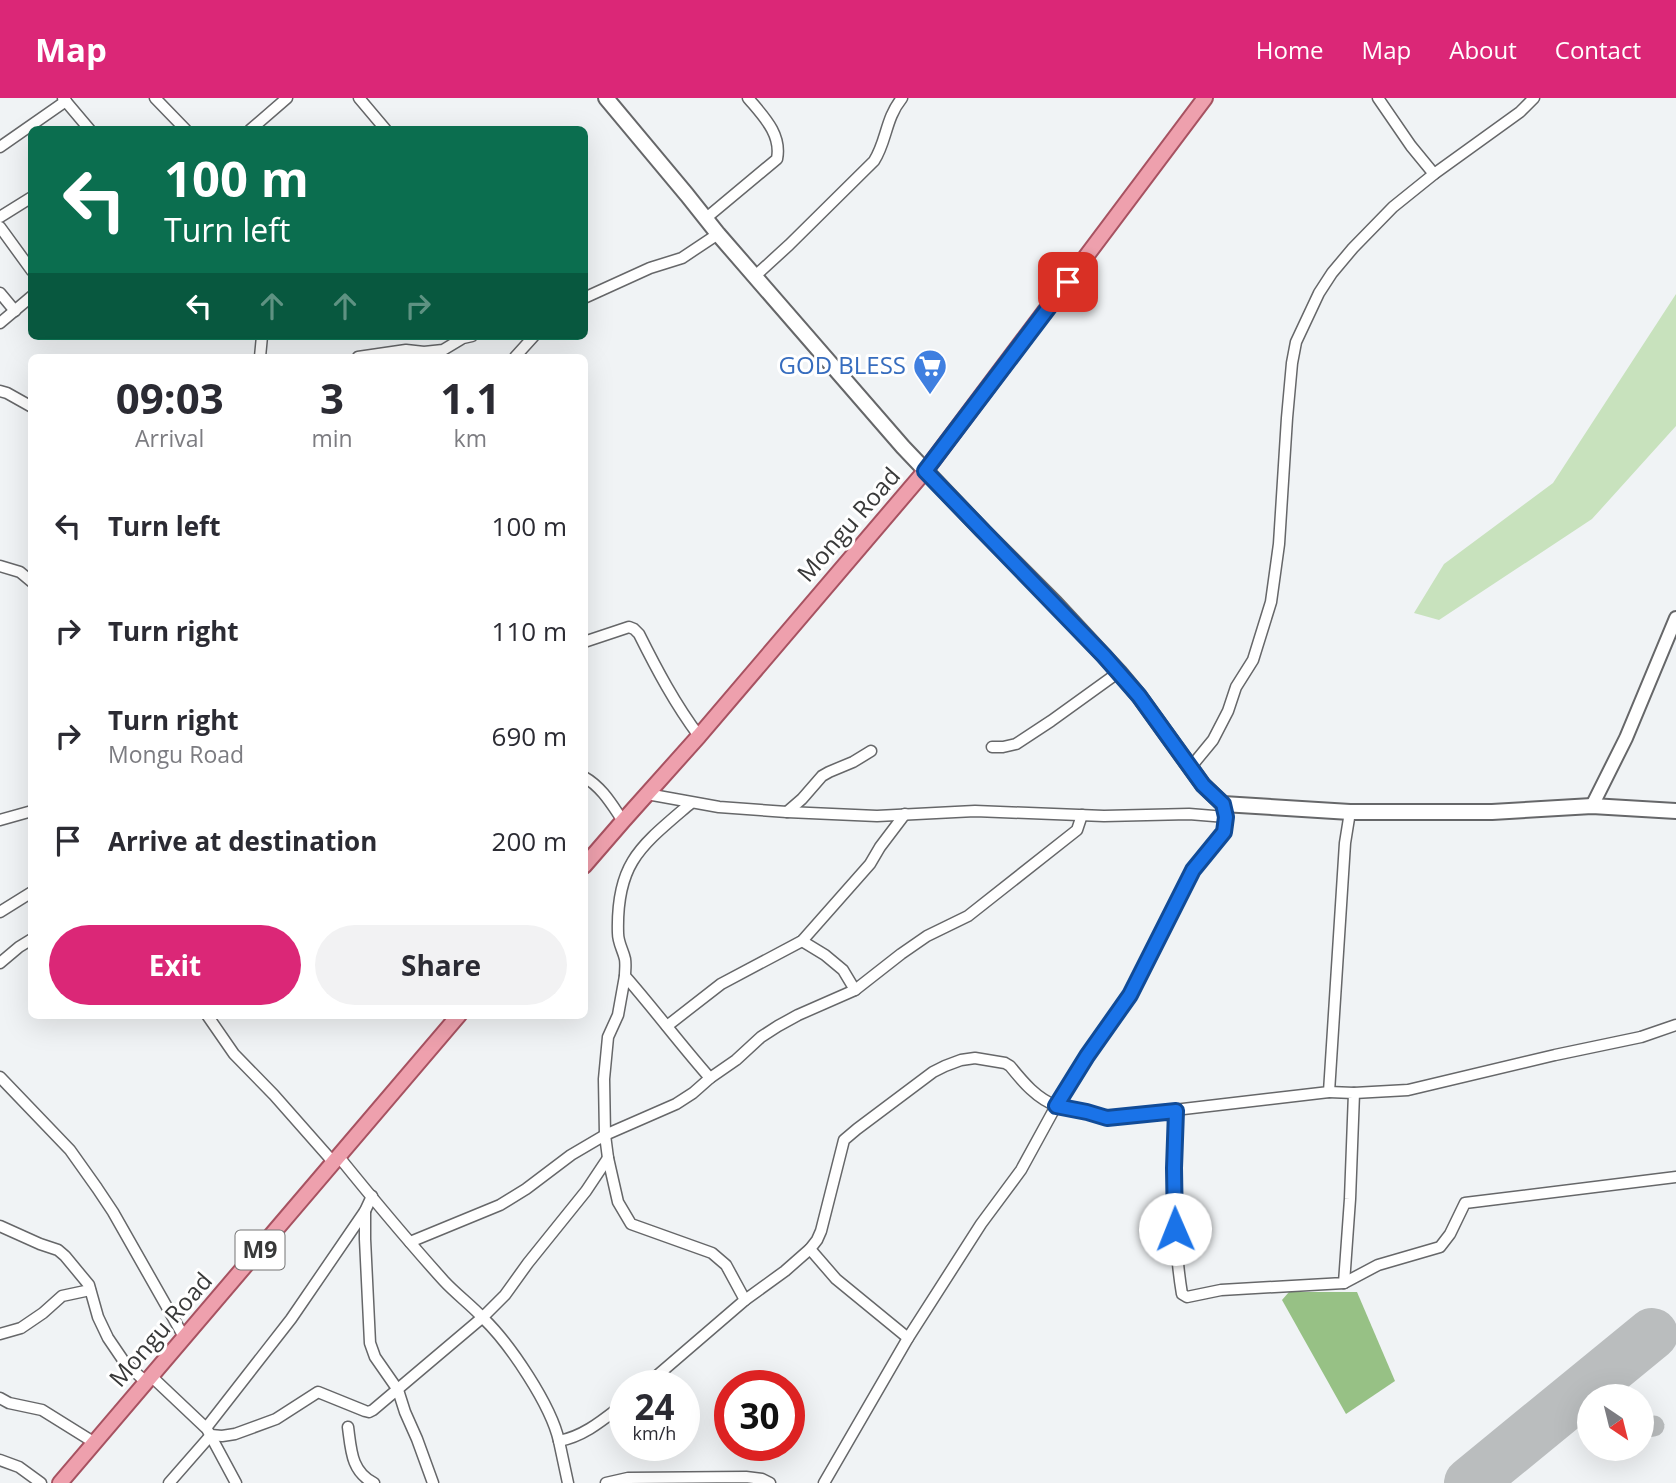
<!DOCTYPE html>
<html lang="en">
<head>
<meta charset="utf-8">
<style>
  :root { --surface:#fff; --page:#f2f2f3; --text:#2b2b33; --muted:#7c7c81; --accent:#db2777 }
  body { margin:0; font-family:"Open Sans",sans-serif; background:var(--page); color:var(--text); height:100vh; display:flex; flex-direction:column; font-size:26px; white-space:nowrap }
  * { box-sizing:border-box; margin:0 }
  p { font-size:23px; color:var(--muted) }
  .icon { flex:none; width:38px; height:38px; fill:none; stroke:currentColor; stroke-width:2; stroke-linecap:round; stroke-linejoin:round }
  .map { position:relative; flex:1; overflow:hidden }
  .details { position:absolute; left:28px; top:256px; width:560px; height:665px; display:flex; flex-direction:column; background:var(--surface); border-radius:10px; box-shadow:0 7px 28px #0002 }
  .details>* { flex:none }
  .guide { position:absolute; left:28px; top:28px; width:560px; height:214px; border-radius:10px; box-shadow:0 7px 28px #0002; background:#0b6e4f; color:#fff; overflow:hidden }
  .needle { width:46px; rotate:145deg }
  .fabs { position:absolute; left:1577px; top:1286px; display:grid; gap:14px }
  .fabs a { display:grid; place-items:center; width:77px; height:77px; border-radius:50%; background:var(--surface); box-shadow:0 7px 28px #0002; font-size:35px }
  .speed { position:absolute; left:609px; top:1272px; display:flex; gap:14px; font-size:35px; font-weight:700; text-align:center }
  .speed>* { display:grid; place-content:center; width:91px; height:91px; border-radius:50%; background:var(--surface); box-shadow:0 7px 28px #0002; line-height:1 }
  .speed small { font-size:18px; font-weight:400 }
  .speed .limit { border:10px solid #d22; background:#fff; color:#111 }
  .pin { position:absolute; display:grid; place-items:center; width:60px; height:60px; color:#fff; margin:-30px; border-radius:14px; box-shadow:0 4px 10px #0006 }
  .me { position:absolute; width:77px; margin:-38px; rotate:359deg; stroke-linejoin:round; filter:drop-shadow(0 0 5px #0008) }
  .turn { display:flex; align-items:center; gap:24px; height:147px; padding:0 21px; font-size:32px }
  .turn .icon { width:91px; height:91px; stroke-width:2.5 }
  .turn b { display:block; font-size:49px; line-height:60px }
  .lanes { display:flex; align-items:center; height:66px; padding:0 21px; background:#0003; justify-content:center; gap:35px; direction:ltr }
  .lanes .off { opacity:.35 }
  .eta { display:flex; justify-content:space-evenly; align-items:center; height:119px; text-align:center }
  .eta b { font-size:42px; font-weight:700; line-height:49px }
  .cta { display:flex; gap:14px; margin-top:auto; padding:14px 21px }
  .cta a { flex:1; height:80px; border-radius:42px; background:var(--accent); color:#fff; font-size:28px; font-weight:700; line-height:80px; text-align:center }
  .cta a+a { background:var(--page); color:var(--text) }
  ul { padding:0; list-style:none }
  li { display:flex; align-items:center; gap:21px; height:105px; padding:0 21px }
  li div { flex:1 }
  li b { display:block; font-size:26px }
  li em { font-style:normal }
  header { display:flex; align-items:center; gap:42px; box-sizing:border-box; height:98px; padding:0 35px; background:var(--accent); color:#fff }
  header strong { font-size:33px }
  nav { display:flex; gap:38px; margin-inline-start:auto; font-size:24px }
  .map>svg:first-child { display:block }
</style>
</head>
<body>
<header>
<strong>Map</strong>
<nav><a>Home</a><a>Map</a><a>About</a><a>Contact</a></nav>
</header>
<div class="map">
<svg width="1676" height="1385" viewBox="0 0 1676 1385">
  <rect width="100%" height="100%" fill="#f0f3f5"/>
  <path fill="#c8e2bd" d="M1676,196v132l-84,93 -153,101 -25,-7 30,-49 109,-81z"/>
  <path fill="#97c185" d="M1289,1194h68l38,89 -49,33 -64,-114z"/>
  <g fill="none" stroke-linecap="round" stroke-linejoin="round">
    <g stroke="#babdbe" stroke-width="21">
      <path d="M1593,1284l12,14"/>
      <path d="M1642,1330l12,-2"/>
    </g>
    <path stroke="#babdbe" stroke-width="52" d="M1470,1385l182,-149"/>
    <g stroke="#666769" stroke-width="13">
      <g id="minor">
        <path d="M63,0l27,32"/>
        <path d="M155,0l31,32"/>
        <path d="M359,0l27,32"/>
        <path d="M1378,0l33,48 23,28"/>
        <path d="M250,32l37,-32"/>
        <path d="M0,49l66,-46"/>
        <path d="M0,119l32,-20"/>
        <path d="M705,121l72,-60c5,-25 -14,-43 -29,-61"/>
        <path d="M0,129l32,44"/>
        <path d="M754,179l35,-32 85,-84c13,-20 11,-42 28,-63"/>
        <path d="M0,195l15,18"/>
        <path d="M584,200l66,-30 32,-10 36,-24"/>
        <path d="M0,225l32,-27"/>
        <path d="M260,259l2,-21"/>
        <path d="M358,259l48,-7 18,2 19,-2 20,-12 9,-2"/>
        <path d="M515,259l19,-21"/>
        <path d="M0,293l7,2 25,14"/>
        <path d="M0,468l20,6 12,10"/>
        <path d="M584,544l45,-15 5,2 5,5c18,36 36,70 60,102"/>
        <path d="M992,649h11l13,-3 35,-23 68,-49"/>
        <path d="M1190,670l23,-28 15,-29 8,-24 17,-27 18,-58 8,-58 8,-126 5,-55 4,-21 23,-49 13,-20 21,-25 40,-41 41,-33 86,-62 14,-14"/>
        <path d="M584,679c18,10 28,28 39,44"/>
        <path d="M647,696l72,13 68,5 90,4 98,-5 129,5 85,-2 37,3"/>
        <path d="M691,705c-50,43 -75,59 -73,130 0,10 5,17 7,26 1,6 0,11 0,17 29,33 55,68 85,102"/>
        <path d="M787,714l15,-13 20,-23 7,-4 24,-10 18,-11"/>
        <path d="M0,722l32,-9"/>
        <path d="M0,814l32,-20"/>
        <path d="M802,843l23,14 18,15 12,20"/>
        <path d="M0,865l19,-16 13,-8"/>
        <path d="M625,878l-7,39 -10,22 -4,42 1,56 3,23 10,44 13,22 81,29 14,12 19,35"/>
        <path d="M207,917l27,39 40,41 60,68"/>
        <path d="M667,928l54,-42 81,-43 68,-77 10,-17 25,-33"/>
        <path d="M0,979l70,73 27,38 16,24 71,125"/>
        <path d="M1354,995l54,-3 147,-35 86,-18 35,-12"/>
        <path d="M1176,1013c-2,61 -4,123 6,183l5,3 34,-7 123,-7 6,-84 4,-106 -25,-1"/>
        <path d="M339,1059c34,42 69,84 105,124 12,13 27,24 39,37 27,26 68,87 76,123"/>
        <path d="M365,1113v28l5,104 5,14 23,33 7,22 12,27 16,44"/>
        <path d="M0,1128l40,18 18,6 7,6 24,29 9,32 10,21 17,25 21,19"/>
        <path d="M410,1144l90,-37 26,-16 45,-34 34,-20 71,-31 17,-11 17,-15 26,-18 25,-23 17,-11 20,-11 57,-25 46,-36 26,-18 41,-20 109,-86 5,-15"/>
        <path d="M1344,1185l34,-18 62,-18 10,-13 15,-31 211,-26"/>
        <path d="M0,1236l21,-6 22,-15 19,-17 28,-6"/>
        <path d="M908,1240l-72,-59 -26,-30 7,-9 4,-9 23,-91 13,-11 76,-57 12,-6 16,-6 14,-2 30,5 5,3c13,16 27,33 47,40 15,5 33,7 49,12l223,-26 16,-249 5,-31"/>
        <path d="M151,1278l55,52 85,-109 74,-108 7,-15"/>
        <path d="M645,1288l100,-86 40,-29 25,-22"/>
        <path d="M0,1300l9,5 33,7 53,33"/>
        <path d="M348,1329c3,22 3,45 26,56"/>
        <path d="M208,1333l28,52"/>
        <path d="M0,1362l19,7 22,16"/>
        <path d="M169,1385l42,-48 11,1 13,-2 41,-15 42,-27 47,19 4,1 4,-2 110,-93 22,-22 23,-32 58,-72 22,-33"/>
        <path d="M568,1385l-9,-42c26,-5 45,-22 66,-38"/>
        <path d="M606,1385l22,-5 118,-1 16,2 8,4"/>
        <path d="M824,1385l84,-145 73,-114 40,-54 35,-64 31,-50 43,-61 63,-125 31,-38 2,-15 -3,-13"/>
      </g>
    </g>
    <g stroke="#666769" stroke-width="16">
      <path id="tertiary" d="M1592,708l34,-68 50,-120"/>
    </g>
    <g stroke="#666769" stroke-width="18">
      <path id="secondary" d="M606,0l81,97 31,39 185,213 80,84 72,72 64,69 20,24 64,89 20,19 127,8h142l100,-6 84,5"/>
    </g>
    <g stroke="#a75261" stroke-width="18">
      <g id="primary">
        <path d="M584,768l39,-45 76,-85 226,-265 280,-373"/>
        <path d="M60,1385l399,-468"/>
      </g>
    </g>
    <use href="#minor" stroke="#fff" stroke-width="10"/>
    <use href="#tertiary" stroke="#fff" stroke-width="12"/>
    <use href="#secondary" stroke="#fff" stroke-width="14"/>
    <use href="#primary" stroke="#eea0ad" stroke-width="14"/>
  </g>
  <g fill="none" stroke-linecap="round" stroke-linejoin="round">
    <g stroke="#114b97" stroke-width="18">
      <path id="route" d="M1068,184l-143,189 179,185 35,40 64,89 20,19 3,13 -2,15 -31,38 -63,125 -43,61 -31,50 31,6 20,6 69,-7 -2,57 1,61"/>
    </g>
    <use href="#route" stroke="#1a73e8" stroke-width="12"/>
  </g>
  <defs>
    <g id="supermarket-pin" transform="scale(1.75)"><path d="M0 17L-7.5 6A9.5 9.5 0 1 1 7.5 6Z" fill="#3f7fe0" stroke="#fff"/><path d="M-6-5.5h2.5l.6 2H6L4.5 2H-2.5L-4.4-4H-6ZM-1.5 3.2a1.3 1.3 0 1 0 .1 0ZM3 3.2a1.3 1.3 0 1 0 .1 0Z" fill="#fff"/></g>
  </defs>
  <g fill-rule="evenodd">
    <use href="#supermarket-pin" x="930" y="268"/>
  </g>
  <g text-anchor="middle" stroke-width="6" stroke-linejoin="round" paint-order="stroke">
    <rect fill="#fff" stroke="#747474" stroke-width="2" x="235.5" y="1132.5" width="49" height="39" rx="5"/>
    <g font-size="23" font-weight="bold" fill="#383939">
      <text x="260" y="1160">M9</text>
    </g>
    <g font-size="24" fill="#366cbe" stroke="#fff" text-anchor="end">
      <text x="906" y="276">GOD BLESS</text>
    </g>
    <g font-size="24" fill="#383939" stroke="#fff">
      <text transform="translate(849 427) rotate(-49)" y="8">Mongu Road</text>
      <text transform="translate(161 1232) rotate(-49)" y="8">Mongu Road</text>
    </g>
  </g>
</svg>
<div class="fabs">
<a><svg class="needle" viewBox="-14 -14 28 28"><path d="M0-13l5 13h-10z" fill="#e53935"/><path d="M0 13l5-13h-10z" fill="#7c7c81"/></svg></a>
</div>
<div class="speed"><div>24<small>km/h</small></div><div class="limit">30</div></div>
<div class="pin" style="left:1068px;top:184px;background:#d93025"><svg class="icon" aria-label="arrive" viewBox="0 0 24 24"><path d="M6 21V4h12l-3 4 3 4H6"/></svg></div>
<svg class="me" style="left:1175px;top:1131px" viewBox="-20 -20 40 40"><circle r="19" fill="#fff"/><path d="M0-13L10 11 0 6-10 11z" fill="#1a73e8"/></svg>
<div class="guide">
<div class="turn"><svg class="icon" aria-label="left" viewBox="0 0 24 24"><path d="M17 20v-9H6M10 6l-5 5 5 5"/></svg><div><b>100 m</b>Turn left</div></div>
<div class="lanes"><svg class="icon" aria-label="left" viewBox="0 0 24 24"><path d="M17 20v-9H6M10 6l-5 5 5 5"/></svg><svg class="icon off" aria-label="ahead" viewBox="0 0 24 24"><path d="M12 20V5M6 11l6-6 6 6"/></svg><svg class="icon off" aria-label="ahead" viewBox="0 0 24 24"><path d="M12 20V5M6 11l6-6 6 6"/></svg><svg class="icon off" aria-label="right" viewBox="0 0 24 24"><path d="M7 20v-9h11M14 6l5 5-5 5"/></svg></div>
</div>
<section class="details">
<div class="eta">
<div><b>09:03</b><p>Arrival</p></div>
<div><b>3</b><p>min</p></div>
<div><b>1.1</b><p>km</p></div>
</div>
<ul>
<li><svg class="icon" aria-label="left" viewBox="0 0 24 24"><path d="M17 20v-9H6M10 6l-5 5 5 5"/></svg><div><b>Turn left</b></div><em>100 m</em></li>
<li><svg class="icon" aria-label="right" viewBox="0 0 24 24"><path d="M7 20v-9h11M14 6l5 5-5 5"/></svg><div><b>Turn right</b></div><em>110 m</em></li>
<li><svg class="icon" aria-label="right" viewBox="0 0 24 24"><path d="M7 20v-9h11M14 6l5 5-5 5"/></svg><div><b>Turn right</b><p>Mongu Road</p></div><em>690 m</em></li>
<li><svg class="icon" aria-label="arrive" viewBox="0 0 24 24"><path d="M6 21V4h12l-3 4 3 4H6"/></svg><div><b>Arrive at destination</b></div><em>200 m</em></li>
</ul>
<div class="cta"><a>Exit</a><a>Share</a></div>
</section>
</div>
</body>
</html>
